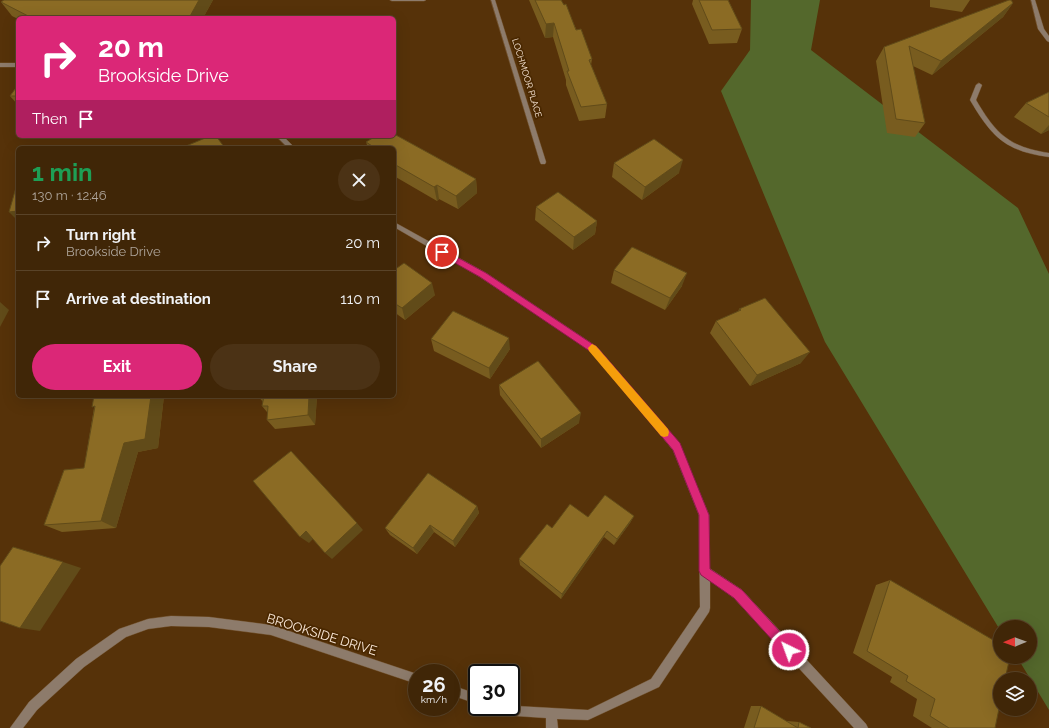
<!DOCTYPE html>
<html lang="en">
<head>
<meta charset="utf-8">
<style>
  :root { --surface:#402607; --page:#4b3215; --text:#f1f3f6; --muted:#aea59b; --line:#594328; --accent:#db2777 }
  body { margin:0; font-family:Raleway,sans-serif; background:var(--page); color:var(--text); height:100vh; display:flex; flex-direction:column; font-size:15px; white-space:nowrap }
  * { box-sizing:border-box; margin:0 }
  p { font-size:13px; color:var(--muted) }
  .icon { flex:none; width:22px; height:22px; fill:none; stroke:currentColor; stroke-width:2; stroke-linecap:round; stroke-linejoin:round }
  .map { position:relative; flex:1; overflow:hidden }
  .sheet { position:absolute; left:16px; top:146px; width:380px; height:252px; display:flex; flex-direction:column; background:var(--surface); border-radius:6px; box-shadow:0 4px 16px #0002,0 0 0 1px var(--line) }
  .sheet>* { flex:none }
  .hud { position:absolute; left:16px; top:16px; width:380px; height:122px; border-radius:6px; box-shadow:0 4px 16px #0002,0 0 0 1px var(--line); background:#db2777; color:#fff; overflow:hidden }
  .needle { width:26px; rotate:269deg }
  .controls { position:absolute; left:993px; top:620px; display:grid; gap:8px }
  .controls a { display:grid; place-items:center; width:44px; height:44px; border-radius:50%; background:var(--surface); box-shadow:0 4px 16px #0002,0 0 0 1px var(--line); font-size:20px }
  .speed { position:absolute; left:408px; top:664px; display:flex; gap:8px; font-size:20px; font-weight:700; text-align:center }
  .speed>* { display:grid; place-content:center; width:52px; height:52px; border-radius:50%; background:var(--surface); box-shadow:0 4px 16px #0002,0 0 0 1px var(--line); line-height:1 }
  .speed small { font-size:10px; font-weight:400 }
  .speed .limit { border:2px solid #111; border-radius:6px; background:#fff; color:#111 }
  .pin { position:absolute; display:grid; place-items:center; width:34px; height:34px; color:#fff; margin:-17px; border:2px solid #fff; border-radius:50%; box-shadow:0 1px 4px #0007 }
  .me { position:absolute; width:44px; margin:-22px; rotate:318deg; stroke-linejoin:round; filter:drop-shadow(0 0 3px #0008) }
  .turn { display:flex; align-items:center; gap:14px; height:84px; padding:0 16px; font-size:18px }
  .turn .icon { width:52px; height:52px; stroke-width:2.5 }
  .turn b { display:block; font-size:28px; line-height:34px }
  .then { display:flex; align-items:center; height:38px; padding:0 16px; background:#0003; gap:8px; font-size:15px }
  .round { display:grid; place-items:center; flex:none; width:42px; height:42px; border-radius:21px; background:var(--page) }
  .headline { display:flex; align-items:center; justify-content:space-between; height:68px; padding:0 16px }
  h1 { font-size:24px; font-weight:700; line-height:30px; color:#1e9e55 }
  .cta { display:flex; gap:8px; margin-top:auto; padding:8px 16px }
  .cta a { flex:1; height:46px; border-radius:24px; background:var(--accent); color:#fff; font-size:16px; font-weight:700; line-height:46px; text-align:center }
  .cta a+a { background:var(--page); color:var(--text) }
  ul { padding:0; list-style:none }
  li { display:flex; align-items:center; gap:12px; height:56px; padding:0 16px; border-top:1px solid var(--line) }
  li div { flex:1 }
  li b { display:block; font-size:15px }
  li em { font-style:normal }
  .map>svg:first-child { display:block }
</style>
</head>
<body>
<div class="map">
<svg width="1049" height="728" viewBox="0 0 1049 728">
  <rect width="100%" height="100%" fill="#563209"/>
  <path fill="#54682c" d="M751,0h69l-9,50 207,158 31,66v436l-32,-53h13v-30h-30v3l-175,-288 -104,-251 29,-41z"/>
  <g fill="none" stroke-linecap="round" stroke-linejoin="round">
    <g stroke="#71502b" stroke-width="1">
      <g id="street">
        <path d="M390,0h36l-2,1h-32z"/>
        <path d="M491,0h4l51,162 -1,2h-4l-1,-2z"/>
        <path d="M1031,0h4l9,29 5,7v6l-2,-1 -9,-12z"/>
        <rect x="0" y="63" width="18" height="4"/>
        <path d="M979,83l3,2 -6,15c20,34 33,47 73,53v4c-44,-6 -57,-20 -79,-57l6,-15z"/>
        <path d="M276,136h7l12,12h-7z"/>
        <path d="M394,222l92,51 111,74 82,97 30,71v53l33,22 124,134 2,4h-14l-120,-130 -24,-18v28l-1,4 -50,75 -71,33 -31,-1 1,9h-12v-10l-30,-2 -17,-5 -1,-4h13v-3l5,2 72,4 63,-31 49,-72 -1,-92 -26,-65 -82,-99 -111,-74 -86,-50z"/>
        <path d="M171,616l38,1 62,8 146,49v10l-146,-49 -62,-8 -38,-1 -23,3 -22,8 -42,30 -47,43 -14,18h-13l19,-26 47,-43 43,-30 29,-10z"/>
        <path d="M451,685l26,9v10l-26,-9z"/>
      </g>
    </g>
    <use href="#street" fill="#8d7b6b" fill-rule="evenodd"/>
  </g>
  <g fill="#785c1f">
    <path d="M4,0h209l-10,18h-185v1l-6,-3 -11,-14z"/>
    <path d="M529,0h32l31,59 -1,6 16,39 -2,14 -26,3 -13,-36v-5l-13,-43 -8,1z"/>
    <path d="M693,0h35l14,29 -5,14 -28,1 -17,-40z"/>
    <path d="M930,0h40l-8,12 -32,-5z"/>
    <path d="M1013,3l-10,14 -71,58 -19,-9 12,57 -10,14 -28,-4 -11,-72 8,-14z"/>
    <path d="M18,85v20l-8,-9z"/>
    <path d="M1049,92v38l-8,4 -27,-17 12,-14z"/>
    <path d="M394,134l82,45 1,14 -19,16 -19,-10 -2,2 -43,-25v-28h-26l-2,-6 10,-6h18z"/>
    <path d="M614,163l65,10 -37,27 -30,-23z"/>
    <path d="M536,207l61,14 -2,13 -22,16 -38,-30z"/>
    <path d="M394,266l41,29 -30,25 -11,-8z"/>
    <path d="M614,270l68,16 -17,24 -54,-27z"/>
    <path d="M739,309l62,54 -51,23 -40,-53 6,-12 22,-9z"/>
    <path d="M431,339l79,10 -20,30 -56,-28z"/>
    <path d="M499,385l80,38 -38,25 -41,-53z"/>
    <path d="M94,396h70l-6,52 -20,4 -22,76 -54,4 -18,-7 40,-57 10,-60z"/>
    <path d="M258,396h59l-2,29 -40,4 -8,-9v-8l-5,-6 1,-4z"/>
    <path d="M477,506l2,7 -24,34 -21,-15 -17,22 -27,-19 -5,-7z"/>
    <path d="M634,516l-4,7 -16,22 -10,-8 -43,62 -41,-34 -1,-6 33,-31 36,-11z"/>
    <path d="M890,580l105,148h-63l-19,-12 4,-17 -27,-17 2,-5 -39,-24 23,-68z"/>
    <path d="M751,706h10l26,16v-1l12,1 12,6h-67z"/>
  </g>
  <g fill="#614b19">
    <path d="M199,0h14l-10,18h-14z"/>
    <path d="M1013,3l-10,14 -71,58 9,-14z"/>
    <path d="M554,23l-1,14 -8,1 1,-14z"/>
    <path d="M1049,125v5l-8,4z"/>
    <path d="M683,160l-4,13 -37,27 3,-13z"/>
    <path d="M476,179l1,14 -19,16 -2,-13z"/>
    <path d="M437,185l2,14 -2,2 -3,-14z"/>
    <path d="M18,211v10l-9,-9z"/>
    <path d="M597,221l-2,13 -22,16 1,-13z"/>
    <path d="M687,273l-5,13 -17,24 5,-12z"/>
    <path d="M432,283l3,12 -30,25 -3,-12z"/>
    <path d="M0,302l9,8 -9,17z"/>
    <path d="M509,338l1,11 -20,30 -1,-11z"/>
    <path d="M810,352l-9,11 -51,23 7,-11z"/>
    <path d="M151,396h13l-6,52 -20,4 -22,76 -15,-7 23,-78z"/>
    <path d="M309,396h8l-2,29 -7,-10z"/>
    <path d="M581,413l-2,10 -38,25v-9z"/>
    <path d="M477,506l2,7 -24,34 -2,-6z"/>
    <path d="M634,516l-4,7 -16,22 3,-6z"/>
    <path d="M357,523l6,7 -31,29 -7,-6z"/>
    <path d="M430,525l4,7 -17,22 -4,-6z"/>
    <path d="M306,531l8,7 -5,5 -9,-6z"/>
    <path d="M607,531l-3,6 -43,62 1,-5z"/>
    <path d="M63,562l18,6 -41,63 -20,-3z"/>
  </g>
  <g fill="#8b6b24" stroke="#614b19">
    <path d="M4,0h195l-10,18h-157l-31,-16z"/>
    <path d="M535,0h26l3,5 2,-1 10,26 5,-1 11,30 -3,1 18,44 -26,3 -14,-36h2l-15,-48 -8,1z"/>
    <path d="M699,0h29l14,29 -30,1z"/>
    <path d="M1009,0h2l2,3 -72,58 -32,-15 16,77 -29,-4 -12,-72z"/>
    <path d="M18,85v11h-8z"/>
    <path d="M1049,92v25l-23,-14z"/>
    <path d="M394,134l82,45 -20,17 -19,-11 -3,2 -40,-23v-16h-19l-9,-6 10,-6h18z"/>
    <path d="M210,136h6l9,12h-37l-2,-2z"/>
    <path d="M654,139l29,21 -38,27 -31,-24z"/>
    <path d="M17,184h1v27l-9,1z"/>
    <path d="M558,192l39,29 -23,16 -38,-30z"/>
    <path d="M632,247l55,26 -17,25 -56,-28z"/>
    <path d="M404,263l28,20 -30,25 -8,-5v-37l3,2z"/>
    <path d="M765,298l45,54 -53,23 -41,-54 25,-11 -2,-1z"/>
    <path d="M453,311l56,27 -20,30 -58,-29z"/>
    <path d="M538,361l43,52 -40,26 -42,-54z"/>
    <path d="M94,396h57l-6,43 -21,4 -23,78 -57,4 20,-55 20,-2 11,-62 -3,1z"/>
    <path d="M264,396h45l-1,19 -41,5 1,-14h-6z"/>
    <path d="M291,451l66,72 -32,30 -19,-22 -6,6 -47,-56z"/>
    <path d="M428,473l49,33 -24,35 -23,-16 -17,23 -28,-20z"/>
    <path d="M605,495l29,21 -17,23 -10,-8 -45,63 -43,-35 28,-35 5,4 18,-24 18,13z"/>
    <path d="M13,547l50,15 -43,66 -20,-7v-55z"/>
    <path d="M890,580l110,64v13h10l-5,22h-5v25l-5,24h-46l-19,-12 5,-17 -29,-18 2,-5 -41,-25z"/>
    <path d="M761,706l37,22h-44z"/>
    <path d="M799,722l12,6h-13z"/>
  </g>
  <path fill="#db2777" stroke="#8e194d" d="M442,249l44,24 111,74 83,96 29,72 1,54 32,21 51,56 2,4 -2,4 -4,2 -4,-2 -51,-56 -33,-23 -2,-4v-56l-26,-65 -82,-98 -111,-75 -41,-23 -1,-2z"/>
  <path fill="#f59e0b" d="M592,344l4,2 72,83 1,3 -1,4 -4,1 -3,-1 -72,-85 -1,-3z"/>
  <g text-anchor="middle" stroke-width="3.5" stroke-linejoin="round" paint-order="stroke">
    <g font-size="9" fill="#fdebdb" stroke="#4a2800">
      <text transform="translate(527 78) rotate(73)" y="3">LOCHMOOR PLACE</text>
    </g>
    <g font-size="13" fill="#fdebdb" stroke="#4a2800">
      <text transform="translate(322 634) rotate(17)" y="5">BROOKSIDE DRIVE</text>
    </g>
  </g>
</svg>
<div class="controls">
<a><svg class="needle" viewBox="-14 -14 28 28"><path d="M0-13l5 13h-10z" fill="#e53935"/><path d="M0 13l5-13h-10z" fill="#aea59b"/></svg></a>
<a><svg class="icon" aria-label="layers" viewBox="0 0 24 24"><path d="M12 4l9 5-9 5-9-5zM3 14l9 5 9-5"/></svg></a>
</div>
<div class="speed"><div>26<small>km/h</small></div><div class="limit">30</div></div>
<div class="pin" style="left:442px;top:252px;background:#d93025"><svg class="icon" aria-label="arrive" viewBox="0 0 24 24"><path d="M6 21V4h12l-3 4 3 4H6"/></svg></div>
<svg class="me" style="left:789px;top:650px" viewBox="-20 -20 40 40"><circle r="17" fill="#db2777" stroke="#fff" stroke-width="3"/><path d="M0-11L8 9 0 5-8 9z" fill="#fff"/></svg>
<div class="hud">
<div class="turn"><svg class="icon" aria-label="right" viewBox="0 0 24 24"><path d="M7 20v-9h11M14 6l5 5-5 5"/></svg><div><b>20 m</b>Brookside Drive</div></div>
<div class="then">Then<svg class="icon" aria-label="arrive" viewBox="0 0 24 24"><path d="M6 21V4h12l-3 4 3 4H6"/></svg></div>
</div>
<section class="sheet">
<div class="headline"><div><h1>1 min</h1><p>130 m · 12:46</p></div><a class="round"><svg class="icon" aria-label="close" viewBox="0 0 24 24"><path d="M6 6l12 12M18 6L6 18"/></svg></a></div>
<ul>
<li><svg class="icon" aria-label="right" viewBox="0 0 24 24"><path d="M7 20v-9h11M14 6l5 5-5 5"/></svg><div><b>Turn right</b><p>Brookside Drive</p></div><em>20 m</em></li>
<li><svg class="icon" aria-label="arrive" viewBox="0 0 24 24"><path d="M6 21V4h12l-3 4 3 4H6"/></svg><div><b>Arrive at destination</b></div><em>110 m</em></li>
</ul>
<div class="cta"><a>Exit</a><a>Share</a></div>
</section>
</div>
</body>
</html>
